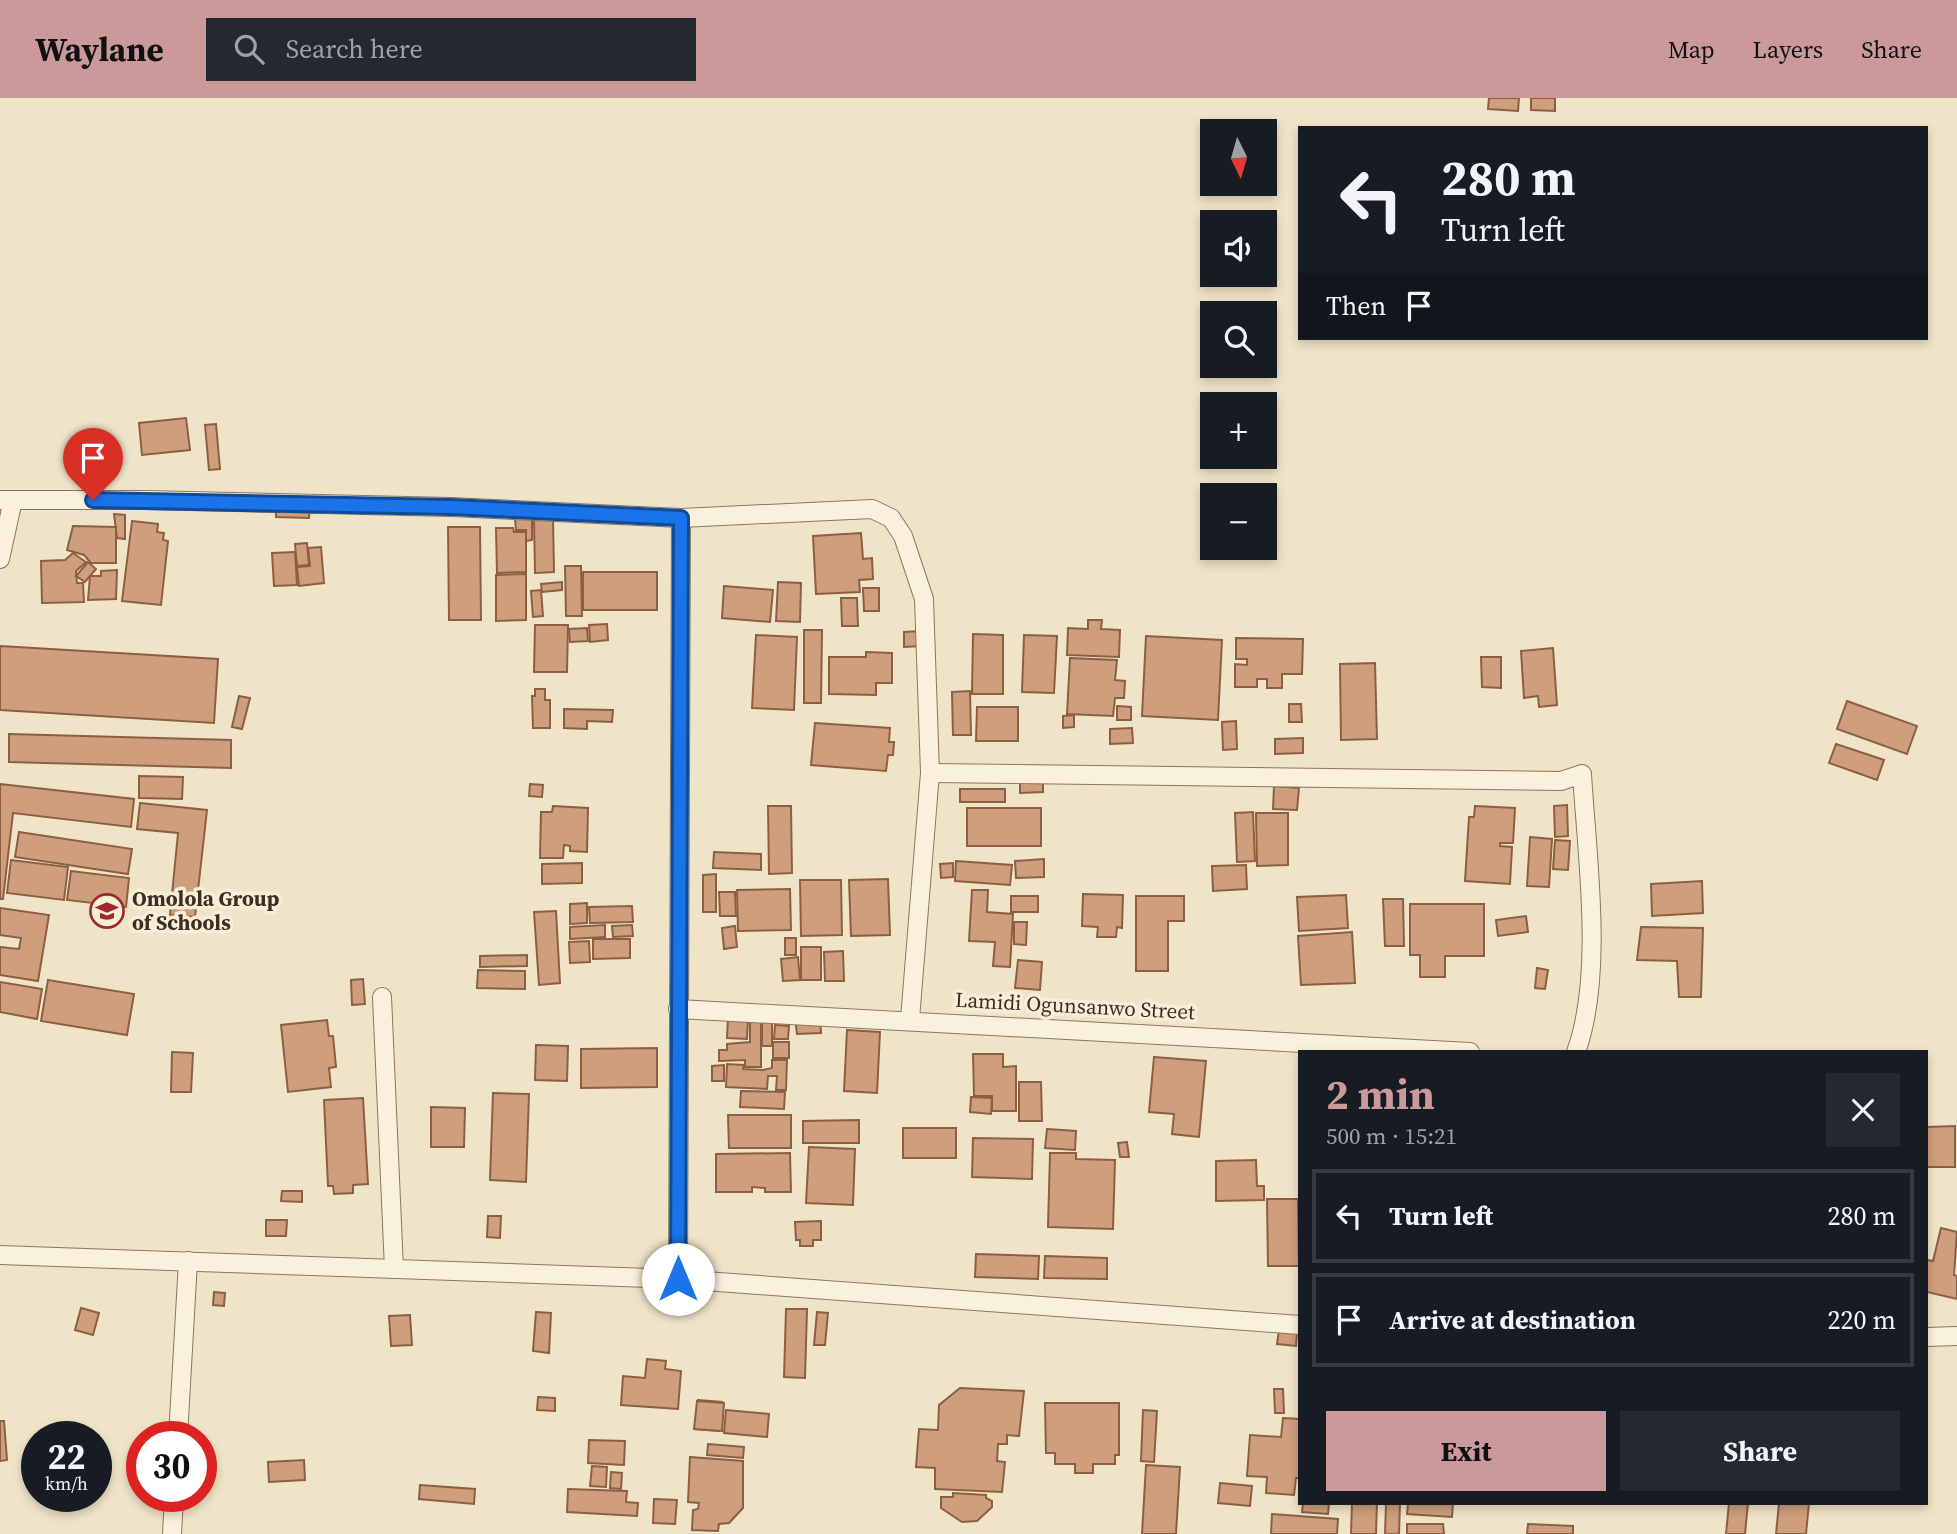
<!DOCTYPE html>
<html lang="en">
<head>
<meta charset="utf-8">
<style>
  :root { --surface:#171b24; --page:#242831; --text:#f1f3f6; --muted:#9ea1a6; --line:#363941; --accent:#cc999b }
  body { margin:0; font-family:"Source Serif 4",serif; background:var(--page); color:var(--text); height:100vh; display:flex; flex-direction:column; font-size:26px; white-space:nowrap }
  * { box-sizing:border-box; margin:0 }
  p { font-size:23px; color:var(--muted) }
  .icon { flex:none; width:38px; height:38px; fill:none; stroke:currentColor; stroke-width:2; stroke-linecap:round; stroke-linejoin:round }
  .map { position:relative; flex:1; overflow:hidden }
  .drawer { position:absolute; left:1298px; top:952px; width:630px; height:455px; display:flex; flex-direction:column; background:var(--surface); border-radius:0px; box-shadow:0 4px 10px #0003 }
  .drawer>* { flex:none }
  .banner { position:absolute; left:1298px; top:28px; width:630px; height:214px; border-radius:0px; box-shadow:0 4px 10px #0003; background:#171b24; color:var(--text); overflow:hidden }
  .needle { width:46px; rotate:175deg }
  .controls { position:absolute; left:1200px; top:21px; display:grid; gap:14px }
  .controls a { display:grid; place-items:center; width:77px; height:77px; border-radius:0px; background:var(--surface); box-shadow:0 4px 10px #0003; font-size:35px }
  .speed { position:absolute; left:21px; top:1323px; display:flex; gap:14px; font-size:35px; font-weight:700; text-align:center }
  .speed>* { display:grid; place-content:center; width:91px; height:91px; border-radius:50%; background:var(--surface); box-shadow:0 4px 10px #0003; line-height:1 }
  .speed small { font-size:18px; font-weight:400 }
  .speed .limit { border:10px solid #d22; background:#fff; color:#111 }
  .pin { position:absolute; display:grid; place-items:center; width:60px; height:60px; color:#fff; margin:-72px -30px; border-radius:50% 50% 50% 0; rotate:-45deg; box-shadow:0 0 7px #0007 }
  .pin .icon { rotate:45deg }
  .me { position:absolute; width:77px; margin:-38px; rotate:0deg; stroke-linejoin:round; filter:drop-shadow(0 0 5px #0008) }
  .turn { display:flex; align-items:center; gap:24px; height:147px; padding:0 28px; font-size:32px }
  .turn .icon { width:91px; height:91px; stroke-width:2.5 }
  .turn b { display:block; font-size:49px; line-height:60px }
  .then { display:flex; align-items:center; height:66px; padding:0 28px; background:#0003; gap:14px; font-size:26px }
  .round { display:grid; place-items:center; flex:none; width:74px; height:74px; border-radius:0px; background:var(--page) }
  .headline { display:flex; align-items:center; justify-content:space-between; height:119px; padding:0 28px }
  h1 { font-size:42px; font-weight:700; line-height:52px; color:var(--accent) }
  .action { display:flex; gap:14px; margin-top:auto; padding:14px 28px }
  .action a { flex:1; height:80px; border-radius:0px; background:var(--accent); color:#111; font-size:28px; font-weight:700; line-height:80px; text-align:center }
  .action a+a { background:var(--page); color:var(--text) }
  ul { padding:0; list-style:none }
  li { display:flex; align-items:center; gap:21px; height:94px; margin:0 14px 10px; padding:0 14px; border:4px solid var(--line); border-radius:0px }
  li div { flex:1 }
  li b { display:block; font-size:26px }
  li em { font-style:normal }
  header { display:flex; align-items:center; gap:42px; box-sizing:border-box; height:98px; padding:0 35px; background:var(--accent); color:#111 }
  header strong { font-size:33px }
  nav { display:flex; gap:38px; margin-inline-start:auto; font-size:24px }
  .search { width:490px; height:63px; background:var(--page); display:flex; align-items:center; gap:18px; box-sizing:border-box; padding:0 24px; border-radius:0px; color:var(--muted); font-size:26px }
  .map>svg:first-child { display:block }
</style>
</head>
<body>
<header>
<strong>Waylane</strong>
<div class="search"><svg class="icon" aria-label="search" viewBox="0 0 24 24"><circle cx="10" cy="10" r="6"/><path d="M15 15l6 6"/></svg>Search here</div>
<nav><a>Map</a><a>Layers</a><a>Share</a></nav>
</header>
<div class="map">
<svg width="1957" height="1436" viewBox="0 0 1957 1436">
  <rect width="100%" height="100%" fill="#f0e4c8"/>
  <g fill="#cf9f7d" stroke="#8d5f41" stroke-width="2">
    <path d="M1489,0h30l-1,13 -30,-2z"/>
    <path d="M1531,0h24v13l-24,-1z"/>
    <path d="M186,320l4,32 -48,5 -3,-32z"/>
    <path d="M216,326l4,45 -11,1 -4,-45z"/>
    <path d="M276,407h34l-1,13 -33,-1z"/>
    <path d="M114,416l11,1v24l-8,-1z"/>
    <path d="M515,421h17v21l-6,1v-11h-10z"/>
    <path d="M553,421l1,53 -19,1 -1,-53z"/>
    <path d="M132,423l26,3 -1,8 7,1 -1,7 5,1 -7,64 -39,-4z"/>
    <path d="M73,428l43,1v36h-25l-7,-8 -17,-5z"/>
    <path d="M448,429h32l1,93h-32z"/>
    <path d="M496,430h17l1,4h12v40l-29,1z"/>
    <path d="M861,435l2,26 9,-1 1,21 -14,1 1,12 -44,2 -3,-58z"/>
    <path d="M307,445l2,22 -12,1 -2,-22z"/>
    <path d="M321,449l3,36 -25,3 -2,-19 13,-1 -2,-18z"/>
    <path d="M295,454l2,33 -23,1 -2,-33z"/>
    <path d="M73,455l13,9 -10,9 1,12h6l1,19 -42,1 -1,-42 24,-1z"/>
    <path d="M88,464l8,7 -11,13 -9,-6z"/>
    <path d="M565,468h16l1,50h-16z"/>
    <path d="M117,472l-1,29 -28,1 2,-24h11v-5z"/>
    <rect x="583" y="474" width="74" height="38"/>
    <path d="M526,476v46l-30,1v-46z"/>
    <path d="M562,484v8l-20,2 -1,-8z"/>
    <path d="M778,484l23,1 -1,39 -24,-1z"/>
    <path d="M724,488l49,4 -3,32 -48,-4z"/>
    <path d="M863,490h16v23h-15z"/>
    <path d="M541,492l2,26 -10,1 -2,-26z"/>
    <path d="M841,500h16l1,28h-16z"/>
    <path d="M1088,522h14l-1,9 19,1 -1,27 -52,-2 1,-27 20,1z"/>
    <path d="M607,526l1,16 -18,2 -1,-17z"/>
    <path d="M535,527h33l-1,47h-33z"/>
    <path d="M587,530l1,13 -18,1 -1,-13z"/>
    <path d="M804,532h18l-1,73h-17z"/>
    <path d="M921,533l1,15 -18,1v-15z"/>
    <path d="M973,536l30,1v59h-31z"/>
    <path d="M756,537l41,2 -3,73 -42,-2z"/>
    <path d="M1024,537l33,1 -3,57 -32,-1z"/>
    <path d="M1146,538l76,4 -4,80 -76,-4z"/>
    <path d="M1236,540l67,1 -1,35h-20v14h-15v-9h-10v8h-22v-23l12,1v-6h-11z"/>
    <path d="M0,548l218,13 -4,64 -214,-13z"/>
    <path d="M1553,550l4,57 -18,2 -1,-11 -14,2 -3,-47z"/>
    <path d="M866,554l26,1v30h-16v12l-47,-1v-37h37z"/>
    <path d="M1481,559h20v31l-19,-1z"/>
    <path d="M1070,560l47,2 -2,20 10,1 -1,17h-9l-2,18 -46,-2z"/>
    <path d="M1375,565l2,76 -36,1 -1,-76z"/>
    <path d="M535,591h10v11h5v28h-17l-1,-32h3z"/>
    <path d="M970,593l1,44h-18l-1,-43z"/>
    <path d="M239,598l11,2 -8,31 -10,-2z"/>
    <path d="M1847,603l70,25 -10,28 -70,-25z"/>
    <path d="M1289,606h12l1,18h-13z"/>
    <path d="M1117,608l14,1v13h-14z"/>
    <path d="M977,609h41v34h-42z"/>
    <path d="M564,611l49,1 -1,12 -25,-1v8l-23,-1z"/>
    <path d="M1074,617v12l-11,1v-12z"/>
    <path d="M1236,623l1,28 -14,1 -1,-28z"/>
    <path d="M815,625l75,5 -1,14h5l-1,13h-5l-2,16 -75,-6z"/>
    <path d="M1132,630l1,15 -23,1v-15z"/>
    <path d="M9,636l222,6v28l-222,-6z"/>
    <path d="M1303,640v15l-28,1v-15z"/>
    <path d="M1836,646l48,16 -7,20 -48,-17z"/>
    <path d="M139,678l44,1 -1,22 -43,-1z"/>
    <path d="M1020,683h23v11l-23,1z"/>
    <path d="M0,686l134,15 -3,28 -118,-14 -10,86h-3z"/>
    <path d="M530,686l13,1 -1,12 -13,-1z"/>
    <path d="M1274,688l25,2 -2,22 -24,-1z"/>
    <rect x="960" y="691" width="45" height="13"/>
    <path d="M140,705l67,7 -12,107 -25,-2 8,-82 -41,-4z"/>
    <path d="M1567,707l1,31 -13,1 -1,-31z"/>
    <path d="M553,708l35,2 -1,44 -17,-1v-5l-6,-1 -1,13h-23l1,-46h11z"/>
    <path d="M768,708h23l1,67 -23,1z"/>
    <path d="M1475,708l40,2 -2,35h-13v3l12,1 -2,37 -45,-3 4,-64h5z"/>
    <rect x="967" y="710" width="74" height="38"/>
    <path d="M1253,714l2,49 -18,1 -2,-49z"/>
    <path d="M1256,715h32v52l-31,1z"/>
    <path d="M19,734l113,17 -4,25 -113,-17z"/>
    <path d="M1530,739l22,2 -3,48 -22,-1z"/>
    <path d="M1555,742l15,1 -2,29 -15,-1z"/>
    <path d="M714,754l47,2v16l-48,-2z"/>
    <path d="M1044,761v18l-28,1 -1,-17z"/>
    <path d="M11,762l57,7 -4,33 -57,-7z"/>
    <path d="M956,763l56,4 -2,20 -55,-4z"/>
    <path d="M582,765v20l-40,1v-20z"/>
    <path d="M953,765v14l-12,1 -1,-14z"/>
    <path d="M1246,767l1,24 -34,2 -1,-25z"/>
    <path d="M71,773l58,7 -3,29 -59,-7z"/>
    <path d="M716,776v38h-13v-37z"/>
    <path d="M888,781l2,56 -39,1 -2,-56z"/>
    <path d="M800,782h41l1,55 -41,1z"/>
    <path d="M1702,783l1,32 -51,3 -1,-32z"/>
    <path d="M790,791l1,41 -53,1 -1,-41z"/>
    <path d="M972,792h16l-1,22 26,2 -3,53 -17,-1 2,-24 -26,-1z"/>
    <path d="M719,794h16l1,24h-16z"/>
    <path d="M1083,796l40,1 -1,33 -5,-1 -1,10h-19l1,-10 -16,-1z"/>
    <path d="M1346,797l2,33 -49,3 -2,-34z"/>
    <rect x="1011" y="798" width="27" height="16"/>
    <path d="M1136,798h48v25h-16v50h-32z"/>
    <path d="M1383,801h20l1,47h-19z"/>
    <path d="M587,805v20l-17,1v-20z"/>
    <path d="M1410,806h74v52h-39v21h-25v-22h-10z"/>
    <path d="M632,808l1,16 -43,1 -1,-16z"/>
    <path d="M0,810l49,7 -11,66 -38,-6v-28l19,2 2,-11 -21,-3z"/>
    <path d="M556,813l4,72 -21,2 -5,-73z"/>
    <path d="M1526,818l2,16 -30,4 -2,-16z"/>
    <path d="M1014,824h13l-1,23 -12,-1z"/>
    <path d="M605,827v12l-35,2v-12z"/>
    <path d="M632,827l1,11 -20,1 -1,-11z"/>
    <path d="M735,828l2,21 -13,2 -2,-21z"/>
    <path d="M1641,829l62,1 -2,69h-22l-2,-36 -40,-1z"/>
    <path d="M1352,834l3,51 -54,2 -3,-49z"/>
    <rect x="785" y="840" width="11" height="17"/>
    <path d="M593,841h37v19l-37,1z"/>
    <path d="M589,843l1,21 -20,1 -1,-21z"/>
    <rect x="801" y="849" width="20" height="33"/>
    <path d="M843,853l1,30h-19l-1,-29z"/>
    <path d="M527,857v11l-47,1v-11z"/>
    <path d="M798,859l2,23 -17,1 -2,-22z"/>
    <path d="M1018,862l24,2 -2,28 -25,-2z"/>
    <path d="M1537,870l11,2 -3,19 -10,-1z"/>
    <path d="M478,872l47,1v18l-48,-1z"/>
    <path d="M363,881l2,25 -13,1 -1,-25z"/>
    <path d="M48,882l86,14 -7,41 -86,-14z"/>
    <path d="M0,884l42,7 -5,30 -37,-7z"/>
    <path d="M728,919l20,1 -1,21 -20,-1z"/>
    <path d="M820,919l1,16 -24,1 -2,-16z"/>
    <path d="M327,922l2,16h4l3,31 -7,1 2,19 -43,5 -7,-67z"/>
    <path d="M750,922h11v47h-16v-7l-26,1v-11h8v-6l23,-2z"/>
    <rect x="762" y="924" width="10" height="24"/>
    <path d="M775,927l14,1 -1,13h-14z"/>
    <path d="M847,932l33,2 -3,61 -33,-2z"/>
    <rect x="773" y="944" width="16" height="16"/>
    <path d="M536,947l32,1 -1,35 -32,-1z"/>
    <path d="M657,950v39l-76,1v-39z"/>
    <path d="M172,954l21,1 -2,39h-20z"/>
    <path d="M973,956h30v13l13,-1v45h-24v-15h-18z"/>
    <path d="M1154,959l52,4 -7,76 -27,-3 2,-20 -25,-2z"/>
    <path d="M772,962h15l-1,30h-10l1,-14h-9l-1,13 -41,-2 1,-23 17,1 -1,4 20,1 9,-2z"/>
    <path d="M724,967v16h-12v-15z"/>
    <path d="M1019,984h22l1,39h-23z"/>
    <path d="M741,993l44,1 -1,17 -44,-2z"/>
    <path d="M493,995l36,1 -3,88 -36,-2z"/>
    <path d="M971,999l21,1 -1,16 -21,-2z"/>
    <path d="M363,1000l5,86 -15,1v8l-19,1 -1,-8h-5l-4,-86z"/>
    <path d="M431,1009l34,1 -1,39h-33z"/>
    <path d="M728,1017h63v33h-62z"/>
    <path d="M859,1022v23h-56v-22z"/>
    <path d="M1955,1028v41h-28v-40z"/>
    <rect x="903" y="1030" width="53" height="30"/>
    <path d="M1047,1031l29,2 -1,19 -30,-2z"/>
    <path d="M973,1040l60,1 -1,40 -60,-2z"/>
    <path d="M1127,1044l2,15h-9l-2,-14z"/>
    <path d="M809,1049l46,2 -2,56 -47,-2z"/>
    <path d="M790,1055l1,39h-26v-4l-13,-1v5h-36v-38z"/>
    <path d="M1050,1055h26v6l39,1 -2,69 -65,-2z"/>
    <path d="M1256,1062l1,26h7v14l-48,1v-40z"/>
    <path d="M282,1093h20v11l-21,-1z"/>
    <path d="M1267,1101h31l1,67h-31z"/>
    <path d="M488,1118h13l-1,22 -13,-1z"/>
    <path d="M266,1122h21l-1,16h-20z"/>
    <path d="M821,1123v19h-8v6h-13v-6h-4l-1,-18z"/>
    <path d="M1941,1130l16,4 -3,43 3,1v23l-30,-7v-32l6,1z"/>
    <path d="M976,1156l63,2 -1,23 -63,-2z"/>
    <path d="M1045,1158l62,2v21l-63,-1z"/>
    <path d="M214,1194l11,1 -1,13 -11,-1z"/>
    <path d="M81,1210l18,5 -6,22 -18,-5z"/>
    <path d="M786,1211h21l-2,69 -21,-1z"/>
    <path d="M536,1214l15,1 -2,40 -16,-2z"/>
    <path d="M817,1214l11,1 -3,32h-11z"/>
    <path d="M410,1217l2,30 -21,1 -2,-30z"/>
    <path d="M1279,1232l18,2 -1,14 -19,-2z"/>
    <path d="M647,1261l19,2 -1,8 16,2 -3,38 -57,-4 2,-29 22,2z"/>
    <path d="M960,1290l64,3 -5,45 -12,-1v9h-9l-1,17 8,1 -3,30 -67,-3v-21l-19,-1 3,-38 19,1 1,-25z"/>
    <path d="M1274,1291h9l1,24h-9z"/>
    <path d="M538,1299l17,1v13l-18,-1z"/>
    <path d="M698,1302l24,2 -3,29 -24,-2z"/>
    <path d="M697,1303l27,2 -2,28 -28,-2z"/>
    <path d="M1045,1305h74v52h-4v9h-22v9h-18v-9h-20v-11h-9z"/>
    <path d="M726,1312l43,4 -2,23 -43,-4z"/>
    <path d="M1143,1312l14,1 -3,51 -13,-1z"/>
    <path d="M1283,1320l17,1v59h-4l-2,17 -28,-2 1,-16 -20,-1 3,-41 31,2z"/>
    <path d="M0,1323h4l3,39 -7,1z"/>
    <path d="M589,1342l36,1 -1,24 -36,-2z"/>
    <path d="M708,1346l36,3 -1,11 -36,-3z"/>
    <path d="M690,1359l53,4v47l-14,15 -10,1 -1,7 -26,-1 1,-20 5,-1 1,-6 -11,-1z"/>
    <path d="M304,1362l1,20 -36,2 -1,-20z"/>
    <path d="M1146,1367l34,2 -4,67h-34z"/>
    <path d="M592,1368l15,1 -1,20 -16,-1z"/>
    <path d="M611,1374l11,1 -1,16 -11,-1z"/>
    <path d="M1220,1385l32,3 -2,20 -32,-3z"/>
    <path d="M420,1387l55,4 -1,15 -55,-5z"/>
    <path d="M568,1391l59,2 -1,11 12,1 -1,13 -70,-4z"/>
    <path d="M953,1395l33,2v3l6,3v6l-15,14 -15,1 -21,-14v-11h12z"/>
    <path d="M654,1401l23,1 -2,24 -22,-1z"/>
    <path d="M1303,1405h26l-1,11 -26,-2z"/>
    <path d="M1352,1405h25l-1,31h-25z"/>
    <path d="M1386,1405h14l-1,31h-14z"/>
    <path d="M1408,1405h45l-1,14 -45,-3z"/>
    <path d="M1729,1405h19l-3,31h-19z"/>
    <path d="M1779,1405h30l-3,31h-30z"/>
    <path d="M1272,1416l66,5 -1,15h-66z"/>
    <path d="M1407,1426h36l1,10h-37z"/>
    <path d="M1528,1426l45,2v8h-46z"/>
  </g>
  <g fill="none" stroke-linecap="round" stroke-linejoin="round">
    <g stroke="#8d765c" stroke-width="20">
      <g id="street">
        <path d="M0,402h146l305,7 230,11 191,-9 19,9 12,18 21,63 6,174 -20,246"/>
        <path d="M0,461l13,-59"/>
        <path d="M930,675l631,8 21,-7c5,83 22,201 -6,278"/>
        <path d="M382,899l12,272"/>
        <path d="M678,911l792,43"/>
        <path d="M0,1157l678,24 622,46"/>
        <path d="M678,1181l3,-761"/>
        <path d="M1927,1239l30,-1"/>
        <path d="M178,1339l10,-176"/>
        <path d="M172,1436l2,-38"/>
      </g>
    </g>
    <use href="#street" stroke="#faf1dc" stroke-width="18"/>
  </g>
  <g fill="none" stroke-linecap="round" stroke-linejoin="round">
    <g stroke="#114b97" stroke-width="18">
      <path id="route" d="M93,402l358,7 230,11 -3,761"/>
    </g>
    <use href="#route" stroke="#1a73e8" stroke-width="12"/>
  </g>
  <defs>
    <g id="school-ring" transform="scale(1.75)"><circle r="9.5" fill="#f7eed8" stroke="#9e2a2b" stroke-width="1.5"/><path d="M0-5L7-2L0 1L-7-2ZM-4 1L0 2.5L4 1V4Q0 6-4 4Z" fill="#9e2a2b"/></g>
  </defs>
  <g fill-rule="evenodd">
    <use href="#school-ring" x="107" y="813"/>
  </g>
  <g text-anchor="middle" stroke-width="7" stroke-linejoin="round" paint-order="stroke">
    <g font-size="21" font-weight="bold" fill="#3d2e20" stroke="#f7eed8" text-anchor="start">
      <text x="132" y="808">Omolola Group<tspan x="132" dy="24">of Schools</tspan></text>
    </g>
    <g font-size="21" fill="#3d2e20" stroke="#f7eed8">
      <text transform="translate(1075 908) rotate(3)" y="7">Lamidi Ogunsanwo Street</text>
    </g>
  </g>
</svg>
<div class="controls">
<a><svg class="needle" viewBox="-14 -14 28 28"><path d="M0-13l5 13h-10z" fill="#e53935"/><path d="M0 13l5-13h-10z" fill="#9ea1a6"/></svg></a>
<a><svg class="icon" aria-label="sound" viewBox="0 0 24 24"><path d="M4 9h4l5-4v14l-5-4H4zM17 9q2 3 0 6"/></svg></a>
<a><svg class="icon" aria-label="search" viewBox="0 0 24 24"><circle cx="10" cy="10" r="6"/><path d="M15 15l6 6"/></svg></a>
<a>+</a>
<a>−</a>
</div>
<div class="speed"><div>22<small>km/h</small></div><div class="limit">30</div></div>
<div class="pin" style="left:93px;top:402px;background:#d93025"><svg class="icon" aria-label="arrive" viewBox="0 0 24 24"><path d="M6 21V4h12l-3 4 3 4H6"/></svg></div>
<svg class="me" style="left:678px;top:1181px" viewBox="-20 -20 40 40"><circle r="19" fill="#fff"/><path d="M0-13L10 11 0 6-10 11z" fill="#1a73e8"/></svg>
<div class="banner">
<div class="turn"><svg class="icon" aria-label="left" viewBox="0 0 24 24"><path d="M17 20v-9H6M10 6l-5 5 5 5"/></svg><div><b>280 m</b>Turn left</div></div>
<div class="then">Then<svg class="icon" aria-label="arrive" viewBox="0 0 24 24"><path d="M6 21V4h12l-3 4 3 4H6"/></svg></div>
</div>
<section class="drawer">
<div class="headline"><div><h1>2 min</h1><p>500 m · 15:21</p></div><a class="round"><svg class="icon" aria-label="close" viewBox="0 0 24 24"><path d="M6 6l12 12M18 6L6 18"/></svg></a></div>
<ul>
<li><svg class="icon" aria-label="left" viewBox="0 0 24 24"><path d="M17 20v-9H6M10 6l-5 5 5 5"/></svg><div><b>Turn left</b></div><em>280 m</em></li>
<li><svg class="icon" aria-label="arrive" viewBox="0 0 24 24"><path d="M6 21V4h12l-3 4 3 4H6"/></svg><div><b>Arrive at destination</b></div><em>220 m</em></li>
</ul>
<div class="action"><a>Exit</a><a>Share</a></div>
</section>
</div>
</body>
</html>
